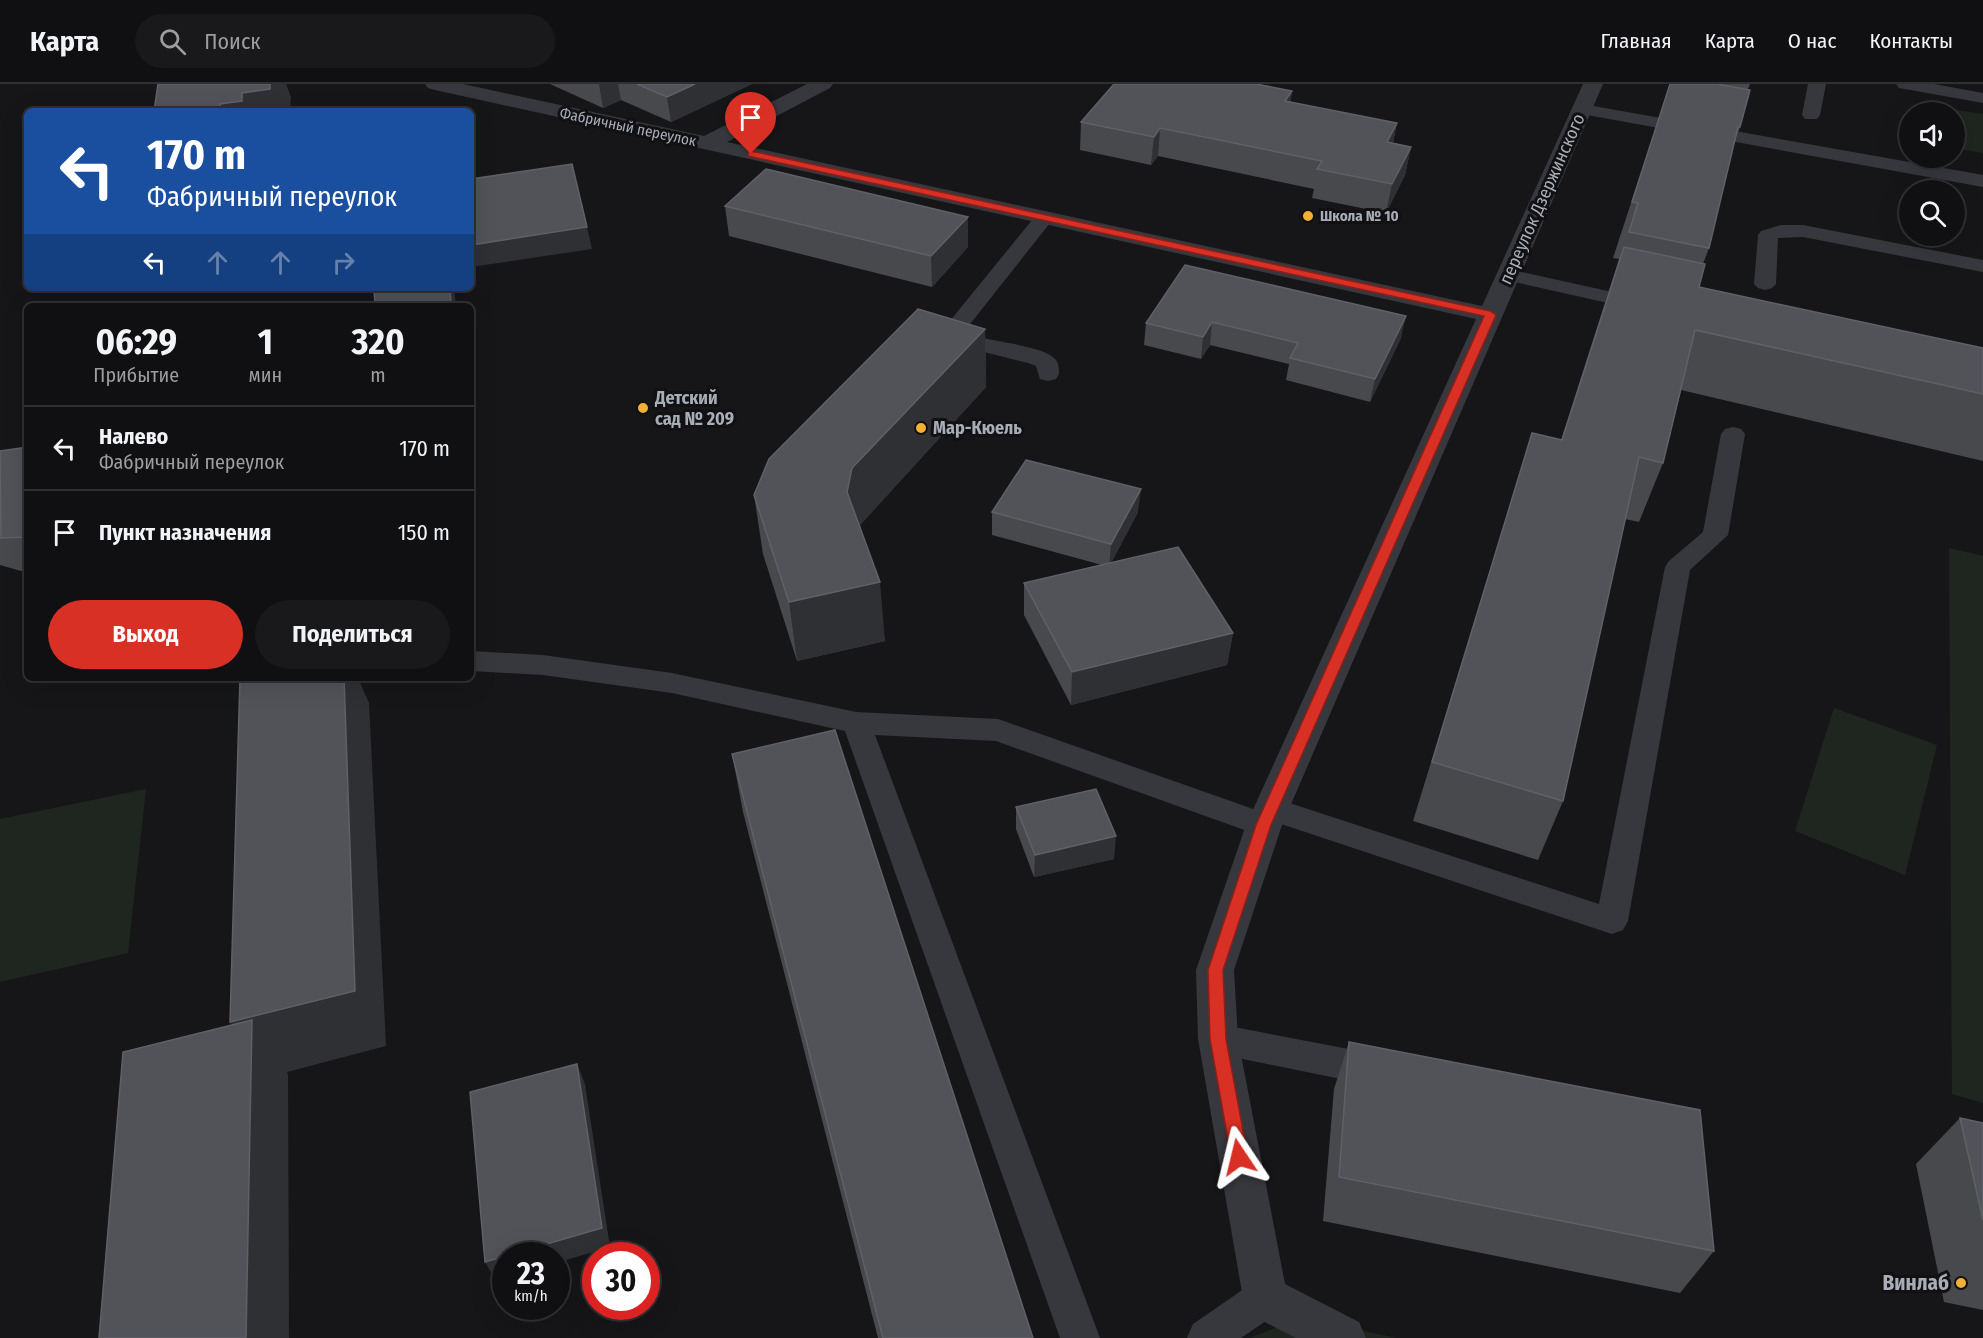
<!DOCTYPE html>
<html lang="ru">
<head>
<meta charset="utf-8">
<style>
  :root { --surface:#101012; --page:#19191b; --text:#f1f3f6; --muted:#9c9d9f; --line:#303032; --accent:#d93025 }
  body { margin:0; font-family:"Fira Sans Condensed",sans-serif; background:var(--page); color:var(--text); height:100vh; display:flex; flex-direction:column; font-size:22px; white-space:nowrap }
  * { box-sizing:border-box; margin:0 }
  p { font-size:20px; color:var(--muted) }
  .icon { flex:none; width:33px; height:33px; fill:none; stroke:currentColor; stroke-width:2; stroke-linecap:round; stroke-linejoin:round }
  .map { position:relative; flex:1; overflow:hidden }
  .sheet { position:absolute; left:24px; top:219px; width:450px; height:378px; display:flex; flex-direction:column; background:var(--surface); border-radius:9px; box-shadow:0 6px 24px #0002,0 0 0 2px var(--line) }
  .sheet>* { flex:none }
  .guide { position:absolute; left:24px; top:24px; width:450px; height:183px; border-radius:9px; box-shadow:0 6px 24px #0002,0 0 0 2px var(--line); background:#1a4fa0; color:#fff; overflow:hidden }
  .tools { position:absolute; left:1899px; top:18px; display:grid; gap:12px }
  .tools a { display:grid; place-items:center; width:66px; height:66px; border-radius:50%; background:var(--surface); box-shadow:0 6px 24px #0002,0 0 0 2px var(--line); font-size:30px }
  .speed { position:absolute; left:492px; top:1158px; display:flex; gap:12px; font-size:30px; font-weight:700; text-align:center }
  .speed>* { display:grid; place-content:center; width:78px; height:78px; border-radius:50%; background:var(--surface); box-shadow:0 6px 24px #0002,0 0 0 2px var(--line); line-height:1 }
  .speed small { font-size:15px; font-weight:400 }
  .speed .limit { border:9px solid #d22; background:#fff; color:#111 }
  .pin { position:absolute; display:grid; place-items:center; width:51px; height:51px; color:#fff; margin:-62px -26px; border-radius:50% 50% 50% 0; rotate:-45deg; box-shadow:0 0 6px #0007 }
  .pin .icon { rotate:45deg }
  .me { position:absolute; width:66px; margin:-33px; rotate:350deg; stroke-linejoin:round; filter:drop-shadow(0 0 4px #0008) }
  .turn { display:flex; align-items:center; gap:21px; height:126px; padding:0 24px; font-size:27px }
  .turn .icon { width:78px; height:78px; stroke-width:2.5 }
  .turn b { display:block; font-size:42px; line-height:51px }
  .lanes { display:flex; align-items:center; height:57px; padding:0 24px; background:#0003; justify-content:center; gap:30px; direction:ltr }
  .lanes .off { opacity:.35 }
  .eta { display:flex; justify-content:space-evenly; align-items:center; height:102px; text-align:center }
  .eta b { font-size:36px; font-weight:700; line-height:42px }
  .cta { display:flex; gap:12px; margin-top:auto; padding:12px 24px }
  .cta a { flex:1; height:69px; border-radius:36px; background:var(--accent); color:#fff; font-size:24px; font-weight:700; line-height:69px; text-align:center }
  .cta a+a { background:var(--page); color:var(--text) }
  ul { padding:0; list-style:none }
  li { display:flex; align-items:center; gap:18px; height:84px; padding:0 24px; border-top:2px solid var(--line) }
  li div { flex:1 }
  li b { display:block; font-size:22px }
  li em { font-style:normal }
  header { display:flex; align-items:center; gap:36px; box-sizing:border-box; height:84px; padding:0 30px; background:var(--surface); border-bottom:2px solid var(--line) }
  header strong { font-size:28px }
  nav { display:flex; gap:33px; margin-inline-start:auto; font-size:21px }
  .search { width:420px; height:54px; background:var(--page); display:flex; align-items:center; gap:15px; box-sizing:border-box; padding:0 21px; border-radius:33px; color:var(--muted); font-size:22px }
  .map>svg:first-child { display:block }
</style>
</head>
<body>
<header>
<strong>Карта</strong>
<div class="search"><svg class="icon" aria-label="search" viewBox="0 0 24 24"><circle cx="10" cy="10" r="6"/><path d="M15 15l6 6"/></svg>Поиск</div>
<nav><a>Главная</a><a>Карта</a><a>О нас</a><a>Контакты</a></nav>
</header>
<div class="map">
<svg width="1983" height="1254" viewBox="0 0 1983 1254">
  <rect width="100%" height="100%" fill="#161618"/>
  <g fill="#1e261f">
    <path d="M1956,26l27,4v39l-25,-4z"/>
    <path d="M1949,464l34,8v547l-31,-9z"/>
    <path d="M1834,624l103,37 -32,130 -110,-44z"/>
    <path d="M146,705l-18,164 -128,29v-163z"/>
    <path d="M1302,1234l95,20h-148z"/>
  </g>
  <g fill="none" stroke-linecap="round" stroke-linejoin="round">
    <g fill="#37383d" fill-rule="evenodd">
      <path d="M1808,0h18l-6,31 -3,4h-12l-3,-4z"/>
      <path d="M1896,0h38l49,9v10l-78,-14 -6,-1z"/>
      <path d="M1582,20l401,71v12l-407,-74 -3,-4 3,-4z"/>
      <path d="M1044,128l7,2 3,4 -87,110 1,5 8,3c18,6 70,10 80,24 3,4 3,9 3,14l-3,5 -8,2 -8,-2 -4,-13 -8,-3 -56,-14 -23,-8 -4,-14 92,-113z"/>
      <path d="M1781,141h22l180,35v12l-180,-35 -25,1 -2,46 -4,4 -7,2 -7,-2 -4,-4 4,-49 3,-4z"/>
      <path d="M1508,185l136,30 8,1 3,5 -3,5 -8,1 -143,-32 -3,-4 3,-4z"/>
      <path d="M1733,343l8,2 4,5 -17,101 -38,35 -62,351 -5,9 -11,4 -334,-111 -3,10 -11,4 -268,-96 -121,-6 225,603h-40l-215,-607 -173,-38 -129,-18 -72,-4v-20l72,4 129,18 184,39 142,7 258,91 4,-9 11,-4 328,107 66,-337 4,-6 34,-29 18,-98 4,-5z"/>
      <path d="M1218,940l162,31 12,5 5,11 -5,11 -12,5 -162,-33 -12,-4 -5,-11 5,-11z"/>
      <path d="M1265,1195l14,5 5,14 -5,14 -38,26h-54l6,-14 58,-40z"/>
    </g>
    <path fill="#37383d" fill-rule="evenodd" d="M425,0h38l241,52 103,-52h26l-3,4 -103,54 755,164 101,-222h20l-321,741 -48,145 4,69 47,245 74,38 7,16h-70l-47,-24 -6,-16 -45,-259 -2,-69 50,-145 230,-506 -1041,-229 -7,-2z"/>
  </g>
  <g fill="#47494d">
    <path d="M550,0h202l-81,38 -50,-22 -18,8z"/>
    <path d="M1670,0h80l-2,5 -8,38 -6,17 -25,104 -6,16 -4,23 284,61v113l-302,-71 -18,73 -24,59 -14,-3 -62,282 -25,59 -125,-39 119,-388 29,7 58,-181 -6,-1z"/>
    <path d="M1292,7l-2,12 107,20 -4,20 18,4 -6,28 -19,38 -74,-15 2,-9 -156,-33 -7,9 -71,-15 1,-28z"/>
    <path d="M725,122l243,11v30l-36,40 -203,-51z"/>
    <path d="M1185,181l216,73 -31,64 -84,-22 3,-16 -79,-19 -9,14 -57,-14 2,-22z"/>
    <path d="M985,245l1,58 -126,138 25,116 -88,20 -34,-107 -9,-59z"/>
    <path d="M27,363v124h-6l-21,-6v-114z"/>
    <path d="M992,428h146l-27,51 122,70 -6,32 -156,40 -47,-90v-32l78,-18 -110,-30z"/>
    <path d="M732,670l301,584h-155l-135,-526z"/>
    <path d="M1016,723l98,52 -80,18 -18,-48z"/>
    <path d="M1349,958l365,209 -34,42 -357,-72 11,-132z"/>
    <path d="M1960,1034l23,5v187l-39,-8 -28,-138z"/>
  </g>
  <g fill="#2f3033">
    <path d="M270,0h16l5,13 -1,14h-70v-7l22,-11z"/>
    <path d="M599,0h19l3,16 -18,8z"/>
    <path d="M695,0h57l-81,38 -4,-25z"/>
    <path d="M1292,7l-4,27 -3,-17z"/>
    <path d="M1397,39l-6,28 -4,-9z"/>
    <path d="M1160,44l-2,28 -7,9 3,-28z"/>
    <path d="M1411,63l-6,28 -19,38 6,-29z"/>
    <path d="M968,133v30l-36,40 -1,-31z"/>
    <path d="M587,143l5,22 -121,18v-22z"/>
    <path d="M450,204h4l2,18h-5z"/>
    <path d="M1406,232l-5,22 -31,64 5,-23z"/>
    <path d="M1212,238l-2,23 -9,14 2,-22z"/>
    <path d="M985,245l1,58 -129,141 -10,-36 5,-24z"/>
    <path d="M1141,405l-3,23 -29,55 2,-23z"/>
    <path d="M880,498l5,59 -88,20 -8,-59z"/>
    <path d="M1233,549l-6,32 -156,40 1,-33z"/>
    <path d="M344,594h14l11,25 17,343 -99,26 1,3 1,263h-43l5,-285 -21,-31z"/>
    <path d="M1116,752l-2,23 -80,18 1,-22z"/>
    <path d="M577,980l8,20 25,163 -54,16v-7h-48z"/>
    <path d="M506,1172v22l-10,3 -11,-19z"/>
  </g>
  <g fill="#525359" stroke="#5f6168" stroke-width="1.5">
    <path d="M158,0h112v5l-28,4v8l-22,3v7h-66z"/>
    <path d="M637,0h58l-28,13z"/>
    <path d="M1114,0h142l36,7 -7,10 112,22 -10,19 24,5 -19,37 -75,-15 5,-8 -162,-33 -6,9 -73,-15z"/>
    <path d="M1670,0h47l33,6 -10,37h-2l-29,121 -80,-16 9,-29 -6,-1z"/>
    <path d="M572,80l15,63 -116,18v-66z"/>
    <path d="M766,85l202,48 -37,39 -206,-50z"/>
    <path d="M1624,163l81,17 -6,23 284,61v46l-288,-64 -32,133 -24,-6 -76,344 -131,-39 100,-329 30,7z"/>
    <path d="M1185,181l221,51 -31,63 -85,-21 8,-15 -86,-21 -9,15 -57,-14z"/>
    <path d="M374,204h76l1,18h-76z"/>
    <path d="M918,225l67,20 -133,139 -5,24 33,90 -91,20 -35,-107 15,-36z"/>
    <path d="M27,363v90l-26,1 -1,-87z"/>
    <path d="M1026,376l115,29 -30,55 -119,-32z"/>
    <path d="M1178,463l55,86 -161,39 -48,-89z"/>
    <path d="M240,594h104l11,313 -125,31z"/>
    <path d="M835,646l198,608h-150l-151,-584z"/>
    <path d="M1096,705l20,47 -81,19 -19,-48z"/>
    <path d="M252,936l-6,318h-147l24,-286z"/>
    <path d="M1349,958l351,68 14,141 -375,-74z"/>
    <path d="M577,980l25,164 -117,34 -15,-170z"/>
    <path d="M1960,1034l23,5v97z"/>
  </g>
  <path fill="#d93025" stroke="#8d1f18" stroke-width="1.5" d="M751,67l739,160 6,4 -225,510 -48,145 3,69 22,118 -3,6 -6,2 -6,-2 -2,-6 -21,-118 -2,-69 48,-145 228,-509 -736,-160v-4z"/>
  <g fill="#f2b134" stroke="#111113" stroke-width="2">
    <circle cx="1308" cy="132" r="6"/>
    <circle cx="643" cy="324" r="6"/>
    <circle cx="921" cy="344" r="6"/>
    <circle cx="1961" cy="1199" r="6"/>
  </g>
  <g text-anchor="middle" stroke-width="6" stroke-linejoin="round" paint-order="stroke">
    <g font-size="15" fill="#a8adb8" stroke="#111113">
      <text transform="translate(628 43) rotate(12)" y="5">Фабричный переулок</text>
    </g>
    <g font-size="15" font-weight="bold" fill="#a8adb8" stroke="#111113" text-anchor="start">
      <text x="1320" y="137">Школа № 10</text>
    </g>
    <g font-size="18" fill="#a8adb8" stroke="#111113">
      <text transform="translate(1542 115) rotate(-66)" y="6">переулок Дзержинского</text>
    </g>
    <g font-size="18" font-weight="bold" fill="#a8adb8" stroke="#111113" text-anchor="start">
      <text x="655" y="320">Детский<tspan x="655" dy="21">сад № 209</tspan></text>
      <text x="933" y="350">Мар-Кюель</text>
    </g>
    <g font-size="21" font-weight="bold" fill="#a8adb8" stroke="#111113" text-anchor="end">
      <text x="1949" y="1206">Винлаб</text>
    </g>
  </g>
</svg>
<div class="tools">
<a><svg class="icon" aria-label="sound" viewBox="0 0 24 24"><path d="M4 9h4l5-4v14l-5-4H4zM17 9q2 3 0 6"/></svg></a>
<a><svg class="icon" aria-label="search" viewBox="0 0 24 24"><circle cx="10" cy="10" r="6"/><path d="M15 15l6 6"/></svg></a>
</div>
<div class="speed"><div>23<small>km/h</small></div><div class="limit">30</div></div>
<div class="pin" style="left:751px;top:70px;background:#d93025"><svg class="icon" aria-label="arrive" viewBox="0 0 24 24"><path d="M6 21V4h12l-3 4 3 4H6"/></svg></div>
<svg class="me" style="left:1239px;top:1073px" viewBox="-20 -20 40 40"><path d="M0-17L14 15 0 8-14 15z" fill="#d93025" stroke="#fff" stroke-width="4"/></svg>
<div class="guide">
<div class="turn"><svg class="icon" aria-label="left" viewBox="0 0 24 24"><path d="M17 20v-9H6M10 6l-5 5 5 5"/></svg><div><b>170 m</b>Фабричный переулок</div></div>
<div class="lanes"><svg class="icon" aria-label="left" viewBox="0 0 24 24"><path d="M17 20v-9H6M10 6l-5 5 5 5"/></svg><svg class="icon off" aria-label="ahead" viewBox="0 0 24 24"><path d="M12 20V5M6 11l6-6 6 6"/></svg><svg class="icon off" aria-label="ahead" viewBox="0 0 24 24"><path d="M12 20V5M6 11l6-6 6 6"/></svg><svg class="icon off" aria-label="right" viewBox="0 0 24 24"><path d="M7 20v-9h11M14 6l5 5-5 5"/></svg></div>
</div>
<section class="sheet">
<div class="eta">
<div><b>06:29</b><p>Прибытие</p></div>
<div><b>1</b><p>мин</p></div>
<div><b>320</b><p>m</p></div>
</div>
<ul>
<li><svg class="icon" aria-label="left" viewBox="0 0 24 24"><path d="M17 20v-9H6M10 6l-5 5 5 5"/></svg><div><b>Налево</b><p>Фабричный переулок</p></div><em>170 m</em></li>
<li><svg class="icon" aria-label="arrive" viewBox="0 0 24 24"><path d="M6 21V4h12l-3 4 3 4H6"/></svg><div><b>Пункт назначения</b></div><em>150 m</em></li>
</ul>
<div class="cta"><a>Выход</a><a>Поделиться</a></div>
</section>
</div>
</body>
</html>
